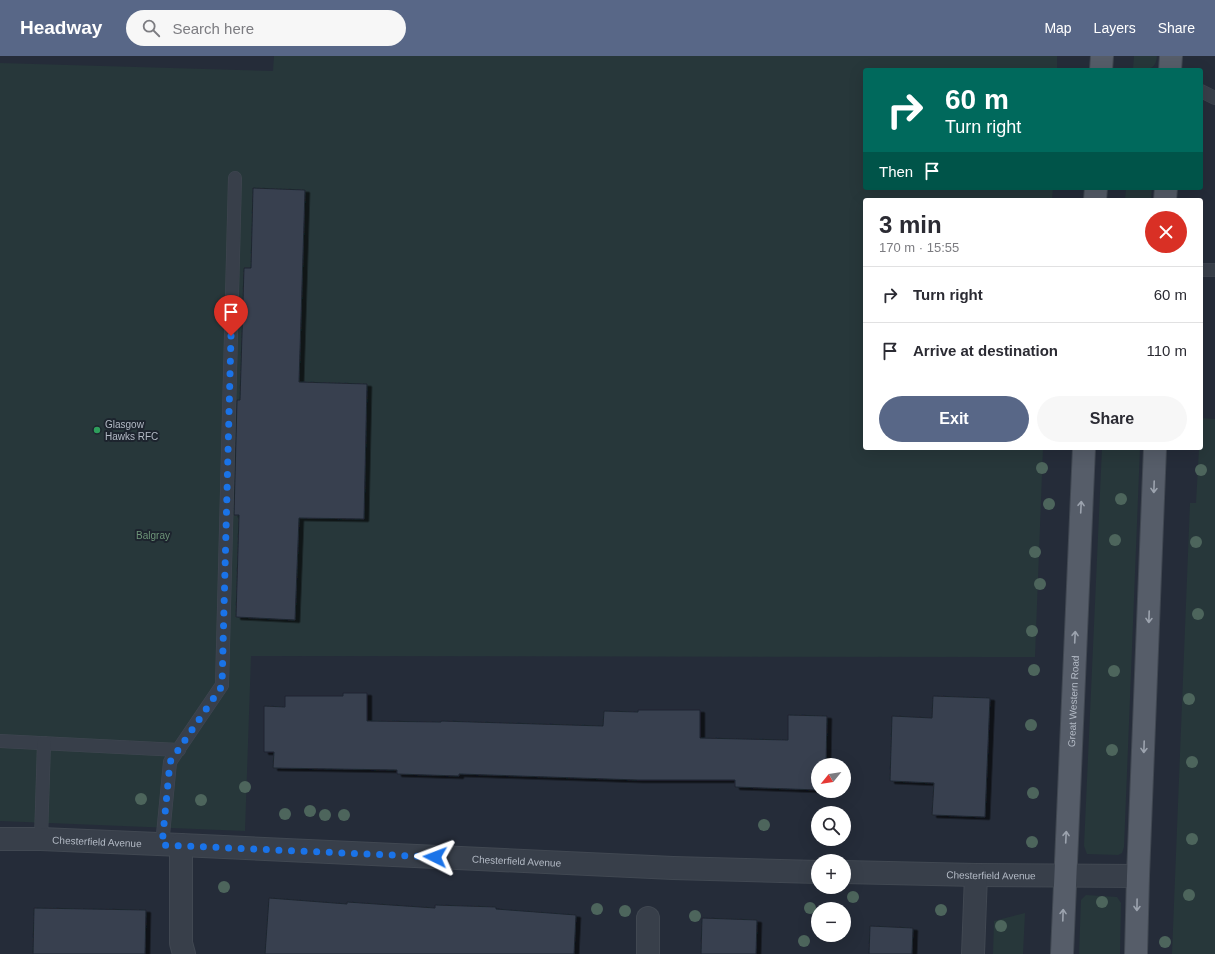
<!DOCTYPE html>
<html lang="en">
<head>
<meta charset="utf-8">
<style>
  :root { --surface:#fff; --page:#f7f7f7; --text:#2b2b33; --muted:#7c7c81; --line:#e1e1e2; --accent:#586787 }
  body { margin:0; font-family:Arial,sans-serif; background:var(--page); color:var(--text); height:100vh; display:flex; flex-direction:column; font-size:15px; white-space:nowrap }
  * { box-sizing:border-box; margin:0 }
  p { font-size:13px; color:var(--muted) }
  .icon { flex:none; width:22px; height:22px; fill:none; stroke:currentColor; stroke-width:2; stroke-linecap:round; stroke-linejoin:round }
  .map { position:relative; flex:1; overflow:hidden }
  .panel { position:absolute; left:863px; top:142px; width:340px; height:252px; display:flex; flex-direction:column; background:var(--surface); border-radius:4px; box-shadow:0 4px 16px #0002 }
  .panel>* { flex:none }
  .hud { position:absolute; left:863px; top:12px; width:340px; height:122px; border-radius:4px; box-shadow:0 4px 16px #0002; background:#00695c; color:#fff; overflow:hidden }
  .needle { width:26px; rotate:240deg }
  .tools { position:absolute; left:811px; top:702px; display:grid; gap:8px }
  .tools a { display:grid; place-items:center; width:40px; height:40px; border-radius:50%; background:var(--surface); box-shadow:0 4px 16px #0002; font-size:20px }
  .pin { position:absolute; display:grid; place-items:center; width:34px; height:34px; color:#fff; margin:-41px -17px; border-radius:50% 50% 50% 0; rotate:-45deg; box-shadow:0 0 4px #0007 }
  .pin .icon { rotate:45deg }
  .me { position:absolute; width:44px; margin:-22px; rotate:273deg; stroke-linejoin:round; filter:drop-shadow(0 0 3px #0008) }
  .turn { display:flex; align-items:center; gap:14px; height:84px; padding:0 16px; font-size:18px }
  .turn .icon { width:52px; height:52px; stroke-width:2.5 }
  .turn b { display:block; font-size:28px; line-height:34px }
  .then { display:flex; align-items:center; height:38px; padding:0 16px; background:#0003; gap:8px; font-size:15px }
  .round { display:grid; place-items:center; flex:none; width:42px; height:42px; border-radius:21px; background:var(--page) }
  .overview { display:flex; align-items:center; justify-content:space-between; height:68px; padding:0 16px }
  h1 { font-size:24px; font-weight:700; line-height:30px }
  .primary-button { display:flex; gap:8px; margin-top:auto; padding:8px 16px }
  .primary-button a { flex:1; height:46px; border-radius:24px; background:var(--accent); color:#fff; font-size:16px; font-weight:700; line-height:46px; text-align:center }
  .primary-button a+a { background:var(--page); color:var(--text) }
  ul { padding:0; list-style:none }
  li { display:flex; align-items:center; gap:12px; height:56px; padding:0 16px; border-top:1px solid var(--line) }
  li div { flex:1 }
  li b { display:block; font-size:15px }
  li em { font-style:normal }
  header { display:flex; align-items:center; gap:24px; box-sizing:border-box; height:56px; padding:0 20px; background:var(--accent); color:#fff }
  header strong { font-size:19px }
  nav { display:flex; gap:22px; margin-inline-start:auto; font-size:14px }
  .search { width:280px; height:36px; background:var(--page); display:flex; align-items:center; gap:10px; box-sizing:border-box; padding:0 14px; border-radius:22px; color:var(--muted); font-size:15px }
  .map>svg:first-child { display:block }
</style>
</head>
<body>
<header>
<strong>Headway</strong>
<div class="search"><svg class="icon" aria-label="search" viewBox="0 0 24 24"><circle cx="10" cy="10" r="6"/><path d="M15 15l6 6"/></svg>Search here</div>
<nav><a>Map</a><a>Layers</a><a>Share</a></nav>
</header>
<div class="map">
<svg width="1215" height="898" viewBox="0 0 1215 898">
  <defs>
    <filter id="shadow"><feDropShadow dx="4.5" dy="2.5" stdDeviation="0" flood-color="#0009"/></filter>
  </defs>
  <rect width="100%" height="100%" fill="#252c39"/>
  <g fill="#27373a">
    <path d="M274,0h783v14h-192v118h188l-1,12h-187v248h178l-8,209 -784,-1 -6,175 -245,-10v-758l273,8z"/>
    <path d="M1134,0h23c-1,16 -12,13 -24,13z"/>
    <path d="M1126,132h26l-1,12h-26z"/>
    <path d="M1201,362l14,1v535h-43l18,-451h6l3,-55h2z"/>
    <path d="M1102,392h38l-16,399 -2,6 -4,2 -31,-1 -3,-8z"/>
    <path d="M1086,839l31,2 4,6 -1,51h-41l2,-54z"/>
    <path d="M1025,857l-2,41h-30l1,-33z"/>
  </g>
  <g fill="#374050" stroke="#1f2630" filter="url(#shadow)">
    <path d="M253,132l52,2 -6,192 68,2 -3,135 -65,-1 -4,102 -59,-3 3,-102h-5l3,-115h3l4,-132h7z"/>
    <path d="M343,637h24v28l74,1v-1l162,5 1,-15 34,1v-2h62v28l88,2v-25l39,1 -1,49h-8v25l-83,-3v-7h-97l-179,-6v2l-62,-2v-4l-124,-2 1,-16h-10v-46l21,1v-11h58z"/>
    <path d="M933,640l57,2 -5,119 -53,-2 2,-32 -44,-2 2,-65 40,2z"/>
    <path d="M269,842l78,6v-2l88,6v-3l61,2v2l80,6 -2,39h-309z"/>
    <path d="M34,852l112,2 -1,44h-112z"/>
    <path d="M702,862l55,2 -1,34h-55z"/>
    <path d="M870,870l43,2 -1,26h-43z"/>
  </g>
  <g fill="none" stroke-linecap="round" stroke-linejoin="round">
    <g stroke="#414852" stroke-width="14">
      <g id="lane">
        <path d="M1201,35l14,7"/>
        <path d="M1201,214h14"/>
        <path d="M0,685l179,9"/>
        <path d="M41,783l3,-96"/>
        <path d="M162,789l8,-83 52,-77 13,-507"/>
      </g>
    </g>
    <g stroke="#414852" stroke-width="24">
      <g id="street">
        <path id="s1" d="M0,783h41l140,6 492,23 145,4"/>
        <path d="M181,789v98l3,11"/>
        <path id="s2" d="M844,816l132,3 162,1"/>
        <path d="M648,862v36"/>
        <path d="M973,898l3,-79"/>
      </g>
    </g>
    <g stroke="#414852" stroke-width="24">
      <g id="primary">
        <path d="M1101,14l1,-14"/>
        <path d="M1170,14l1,-14"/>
        <path d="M1095,144l1,-12"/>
        <path d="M1165,144l1,-12"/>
        <path id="s3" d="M1062,898l22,-506"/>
        <path d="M1136,898l2,-78 17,-428"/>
      </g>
    </g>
    <use href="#lane" stroke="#383f4a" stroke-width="13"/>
    <use href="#street" stroke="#383f4a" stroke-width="22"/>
    <use href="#primary" stroke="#565d69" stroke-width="22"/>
  </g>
  <g fill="#4d655c">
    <circle cx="1042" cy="412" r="6"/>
    <circle cx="1201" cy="414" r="6"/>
    <circle cx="1121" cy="443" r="6"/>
    <circle cx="1049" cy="448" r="6"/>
    <circle cx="1115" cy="484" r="6"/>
    <circle cx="1196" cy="486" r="6"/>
    <circle cx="1035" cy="496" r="6"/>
    <circle cx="1040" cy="528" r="6"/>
    <circle cx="1198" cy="558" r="6"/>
    <circle cx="1032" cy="575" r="6"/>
    <circle cx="1034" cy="614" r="6"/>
    <circle cx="1114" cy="615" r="6"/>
    <circle cx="1189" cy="643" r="6"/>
    <circle cx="1031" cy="669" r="6"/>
    <circle cx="1112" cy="694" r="6"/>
    <circle cx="1192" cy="706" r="6"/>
    <circle cx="245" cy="731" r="6"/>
    <circle cx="1033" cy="737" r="6"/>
    <circle cx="141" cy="743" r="6"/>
    <circle cx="201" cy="744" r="6"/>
    <circle cx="310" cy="755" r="6"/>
    <circle cx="285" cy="758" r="6"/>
    <circle cx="325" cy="759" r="6"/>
    <circle cx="344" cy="759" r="6"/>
    <circle cx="764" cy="769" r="6"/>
    <circle cx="1192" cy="783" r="6"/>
    <circle cx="1032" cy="786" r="6"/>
    <circle cx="224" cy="831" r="6"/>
    <circle cx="1189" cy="839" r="6"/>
    <circle cx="853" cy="841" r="6"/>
    <circle cx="1102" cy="846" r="6"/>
    <circle cx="810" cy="852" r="6"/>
    <circle cx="597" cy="853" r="6"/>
    <circle cx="941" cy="854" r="6"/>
    <circle cx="625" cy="855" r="6"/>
    <circle cx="695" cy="860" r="6"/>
    <circle cx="1001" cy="870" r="6"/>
    <circle cx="804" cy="885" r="6"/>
    <circle cx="1165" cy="886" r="6"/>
  </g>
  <defs><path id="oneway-shaft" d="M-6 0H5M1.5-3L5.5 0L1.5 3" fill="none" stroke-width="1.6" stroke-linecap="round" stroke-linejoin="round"/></defs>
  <g stroke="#9ca3ae">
    <use href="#oneway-shaft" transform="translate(1154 431) rotate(92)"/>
    <use href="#oneway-shaft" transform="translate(1081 451) rotate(-87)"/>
    <use href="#oneway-shaft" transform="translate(1149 561) rotate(92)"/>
    <use href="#oneway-shaft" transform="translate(1075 581) rotate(-87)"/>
    <use href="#oneway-shaft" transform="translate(1144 691) rotate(92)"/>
    <use href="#oneway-shaft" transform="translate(1066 781) rotate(-87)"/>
    <use href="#oneway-shaft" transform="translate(1137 849) rotate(91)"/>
    <use href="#oneway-shaft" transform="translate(1063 859) rotate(-88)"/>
  </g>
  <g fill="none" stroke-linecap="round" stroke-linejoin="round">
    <path stroke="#1a73e8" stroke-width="7" stroke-dasharray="0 12.6" d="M231,280l-9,350 -52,76 -8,83 273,12"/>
  </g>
  <circle fill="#2e9e5b" stroke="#1d242e" stroke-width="1.5" cx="97" cy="374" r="4"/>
  <g text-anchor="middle" stroke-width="4" stroke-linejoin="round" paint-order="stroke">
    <g font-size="10" fill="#b3bac5" stroke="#1d242e" text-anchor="start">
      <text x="105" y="372">Glasgow<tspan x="105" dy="12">Hawks RFC</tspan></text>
    </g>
    <g font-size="10" fill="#6d9478" stroke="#1d242e">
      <text x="153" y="483">Balgray</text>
    </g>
    <g font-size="10" fill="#b3bac5" stroke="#1d242e">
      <text dy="4" stroke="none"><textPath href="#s3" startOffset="253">Great Western Road</textPath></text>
      <text dy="4" stroke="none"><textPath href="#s1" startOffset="97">Chesterfield Avenue</textPath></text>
      <text dy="4" stroke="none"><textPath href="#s1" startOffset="517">Chesterfield Avenue</textPath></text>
      <text dy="4" stroke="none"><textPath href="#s2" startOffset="147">Chesterfield Avenue</textPath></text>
    </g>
  </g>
</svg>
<div class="tools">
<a><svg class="needle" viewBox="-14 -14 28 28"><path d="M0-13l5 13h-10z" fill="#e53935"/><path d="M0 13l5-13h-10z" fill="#7c7c81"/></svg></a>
<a><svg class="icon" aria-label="search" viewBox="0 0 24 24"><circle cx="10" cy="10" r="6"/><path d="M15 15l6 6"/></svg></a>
<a>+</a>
<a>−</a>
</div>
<div class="pin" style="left:231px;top:280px;background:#d93025"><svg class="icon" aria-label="arrive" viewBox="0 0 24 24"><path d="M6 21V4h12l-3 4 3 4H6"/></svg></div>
<svg class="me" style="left:435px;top:801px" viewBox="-20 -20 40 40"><path d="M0-17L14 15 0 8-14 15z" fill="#1a73e8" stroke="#fff" stroke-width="4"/></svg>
<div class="hud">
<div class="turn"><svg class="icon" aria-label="right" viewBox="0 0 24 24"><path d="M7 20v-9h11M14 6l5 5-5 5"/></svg><div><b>60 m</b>Turn right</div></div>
<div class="then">Then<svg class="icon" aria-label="arrive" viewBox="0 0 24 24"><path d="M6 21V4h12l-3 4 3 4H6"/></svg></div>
</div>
<section class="panel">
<div class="overview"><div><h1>3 min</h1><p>170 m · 15:55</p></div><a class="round" style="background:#d93025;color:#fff"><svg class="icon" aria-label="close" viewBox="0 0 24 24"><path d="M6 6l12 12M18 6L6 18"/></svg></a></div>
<ul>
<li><svg class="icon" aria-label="right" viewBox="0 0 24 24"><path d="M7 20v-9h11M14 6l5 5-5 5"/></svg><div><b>Turn right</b></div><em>60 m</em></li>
<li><svg class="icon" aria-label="arrive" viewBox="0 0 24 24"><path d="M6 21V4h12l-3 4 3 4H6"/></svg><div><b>Arrive at destination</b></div><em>110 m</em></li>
</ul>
<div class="primary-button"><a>Exit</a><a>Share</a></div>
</section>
</div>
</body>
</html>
